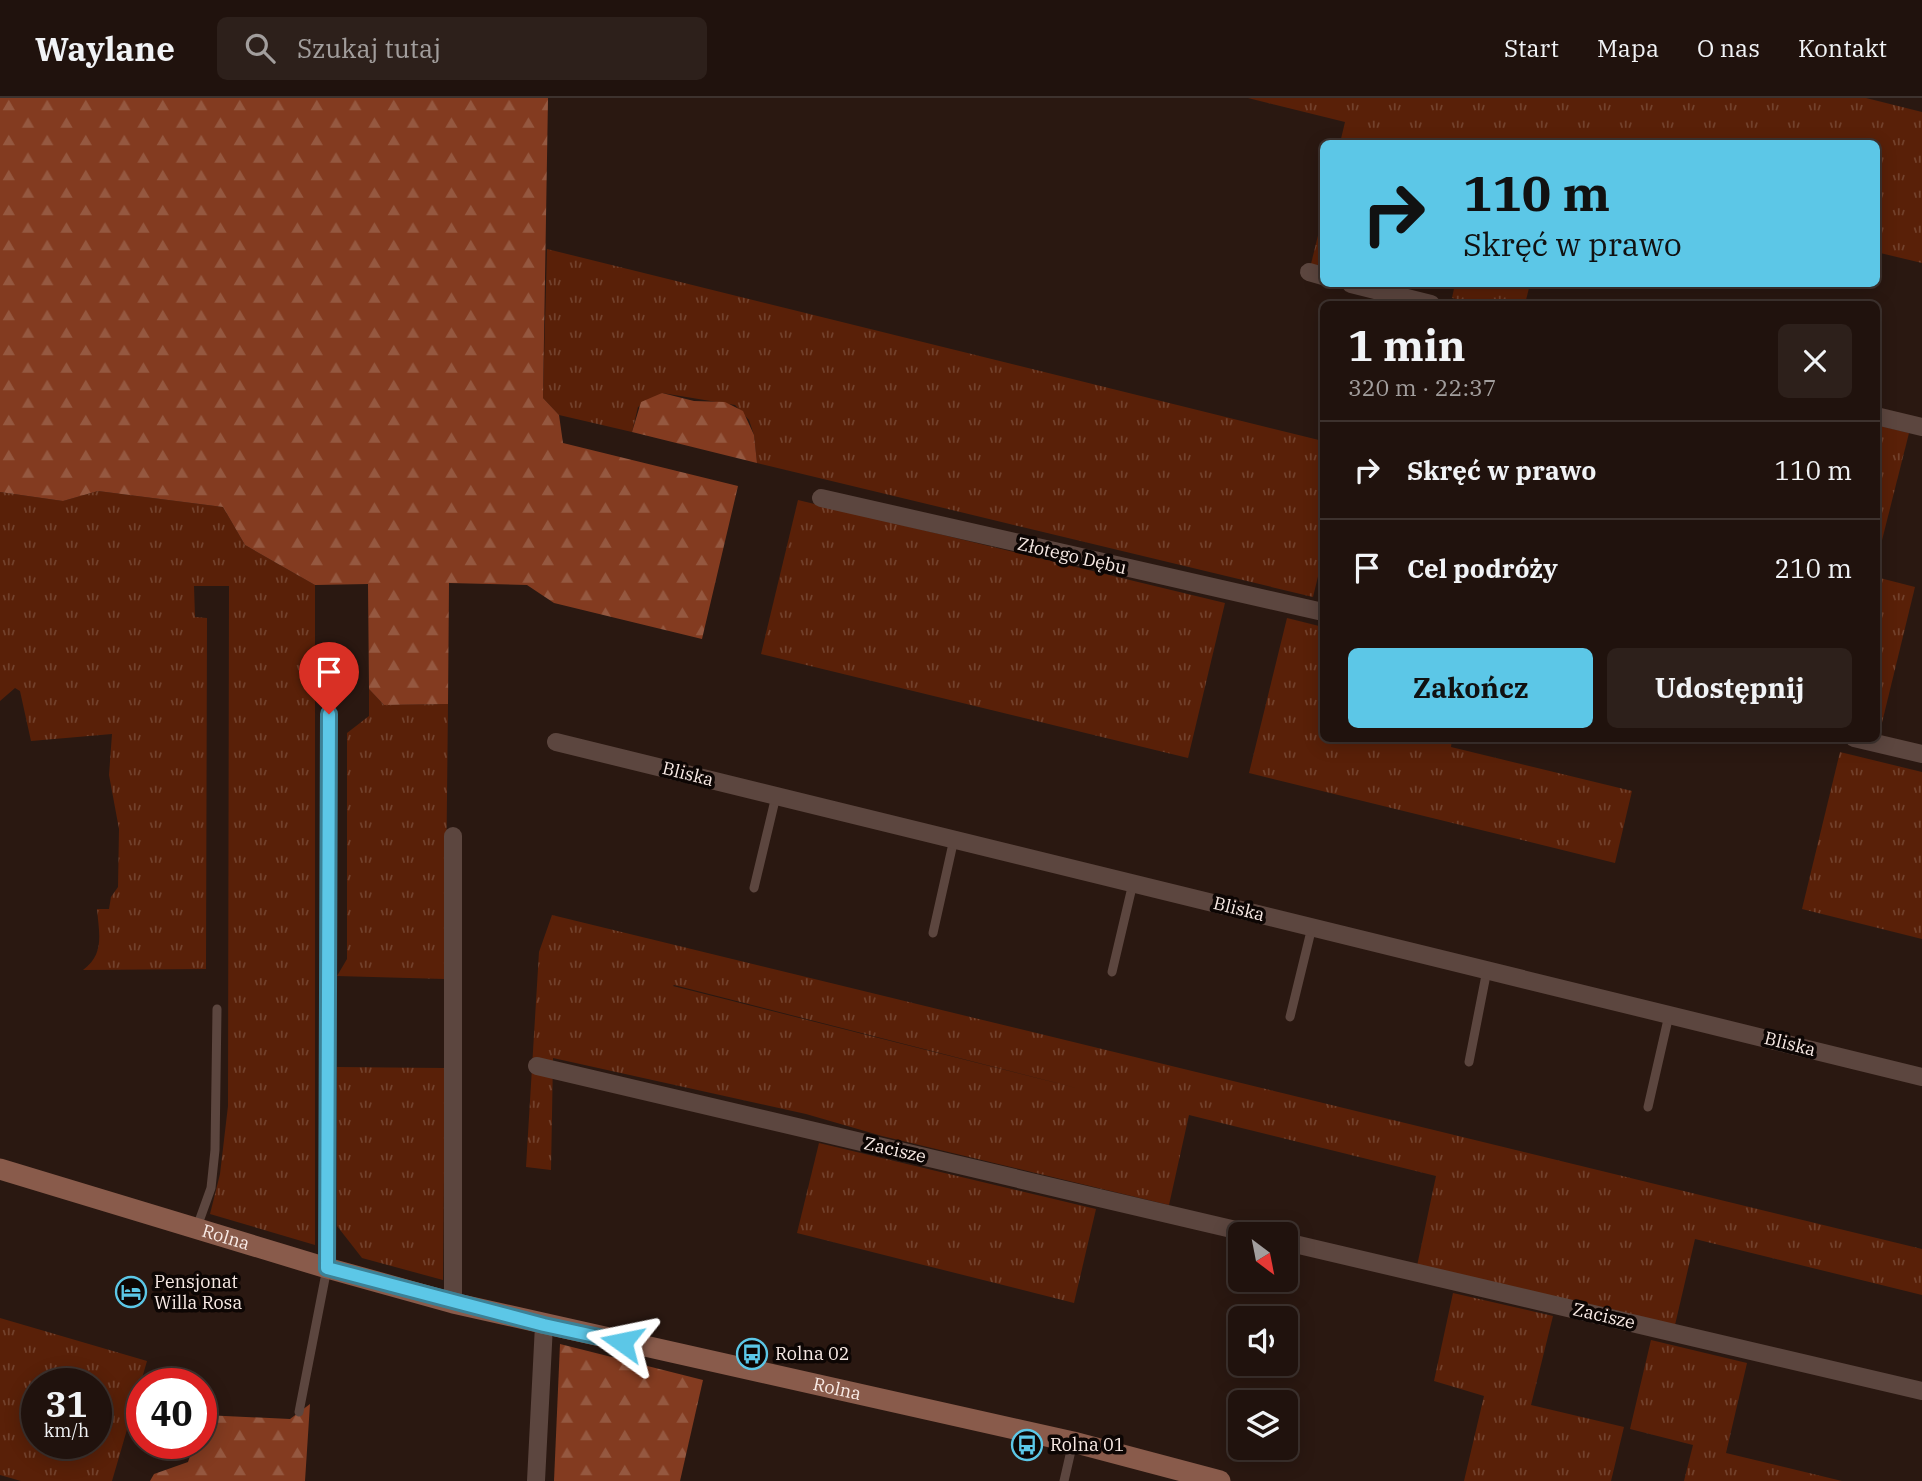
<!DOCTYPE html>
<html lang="pl">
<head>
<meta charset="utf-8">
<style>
  :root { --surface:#20120d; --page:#2d201b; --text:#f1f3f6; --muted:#a29e9d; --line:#3d322e; --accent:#5cc7e7 }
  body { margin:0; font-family:"IBM Plex Serif",serif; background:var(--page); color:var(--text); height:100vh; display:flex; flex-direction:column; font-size:26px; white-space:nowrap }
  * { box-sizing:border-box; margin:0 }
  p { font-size:23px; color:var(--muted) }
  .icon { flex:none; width:38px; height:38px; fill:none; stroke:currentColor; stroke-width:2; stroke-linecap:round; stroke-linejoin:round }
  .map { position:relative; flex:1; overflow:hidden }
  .drawer { position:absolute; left:1320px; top:203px; width:560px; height:441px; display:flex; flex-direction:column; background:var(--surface); border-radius:10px; box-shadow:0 4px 18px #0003,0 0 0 2px var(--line) }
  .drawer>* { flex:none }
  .hud { position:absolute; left:1320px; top:42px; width:560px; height:147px; border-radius:10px; box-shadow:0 4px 18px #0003,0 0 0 2px var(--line); background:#5cc7e7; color:#111; overflow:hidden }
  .needle { width:46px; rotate:148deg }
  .controls { position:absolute; left:1228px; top:1124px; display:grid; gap:14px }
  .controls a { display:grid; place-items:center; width:70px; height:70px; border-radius:10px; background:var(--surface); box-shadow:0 4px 18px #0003,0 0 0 2px var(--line); font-size:35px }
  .speed { position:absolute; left:21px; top:1270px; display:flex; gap:14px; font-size:35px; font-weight:700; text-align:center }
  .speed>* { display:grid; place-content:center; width:91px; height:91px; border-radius:50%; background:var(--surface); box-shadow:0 4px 18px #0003,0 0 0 2px var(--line); line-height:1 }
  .speed small { font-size:18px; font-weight:400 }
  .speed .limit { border:10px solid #d22; background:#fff; color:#111 }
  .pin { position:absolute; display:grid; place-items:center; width:60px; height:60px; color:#fff; margin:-72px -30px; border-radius:50% 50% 50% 0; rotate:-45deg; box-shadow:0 0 7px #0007 }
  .pin .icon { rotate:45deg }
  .me { position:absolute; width:77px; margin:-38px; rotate:282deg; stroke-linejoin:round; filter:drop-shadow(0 0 5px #0008) }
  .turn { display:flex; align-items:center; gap:24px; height:147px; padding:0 28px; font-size:32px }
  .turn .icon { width:91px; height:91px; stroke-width:2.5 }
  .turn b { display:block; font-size:49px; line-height:60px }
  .round { display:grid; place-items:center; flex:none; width:74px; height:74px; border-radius:10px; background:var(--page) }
  .head { display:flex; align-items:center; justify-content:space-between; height:119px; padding:0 28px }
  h1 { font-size:42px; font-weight:700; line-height:52px }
  .action { display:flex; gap:14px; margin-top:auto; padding:14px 28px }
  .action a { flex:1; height:80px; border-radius:10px; background:var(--accent); color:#111; font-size:28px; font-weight:700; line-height:80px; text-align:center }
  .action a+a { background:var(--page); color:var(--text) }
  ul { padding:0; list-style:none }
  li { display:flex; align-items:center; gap:21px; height:98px; padding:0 28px; border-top:2px solid var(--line) }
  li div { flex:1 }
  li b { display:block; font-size:26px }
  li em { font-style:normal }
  header { display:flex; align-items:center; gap:42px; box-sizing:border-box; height:98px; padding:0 35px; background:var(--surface); border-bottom:2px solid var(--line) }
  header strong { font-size:33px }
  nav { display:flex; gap:38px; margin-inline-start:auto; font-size:24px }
  .search { width:490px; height:63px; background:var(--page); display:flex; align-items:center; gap:18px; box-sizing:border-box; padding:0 24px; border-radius:10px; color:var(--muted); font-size:26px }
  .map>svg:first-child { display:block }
</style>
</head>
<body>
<header>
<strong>Waylane</strong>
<div class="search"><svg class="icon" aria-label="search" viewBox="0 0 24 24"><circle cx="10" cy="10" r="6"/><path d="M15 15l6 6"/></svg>Szukaj tutaj</div>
<nav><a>Start</a><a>Mapa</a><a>O nas</a><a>Kontakt</a></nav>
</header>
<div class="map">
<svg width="1922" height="1383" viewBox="0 0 1922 1383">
  <defs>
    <pattern id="grass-tufts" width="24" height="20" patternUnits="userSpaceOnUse" patternTransform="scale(1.75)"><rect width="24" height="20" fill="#592008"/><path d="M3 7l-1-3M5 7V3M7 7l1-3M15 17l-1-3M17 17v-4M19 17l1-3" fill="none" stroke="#72412c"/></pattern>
    <pattern id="forest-firs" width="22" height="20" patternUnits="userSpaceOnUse" patternTransform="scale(1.75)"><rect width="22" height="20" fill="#833b20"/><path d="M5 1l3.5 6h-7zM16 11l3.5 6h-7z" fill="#955840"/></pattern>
  </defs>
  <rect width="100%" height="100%" fill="#2a1811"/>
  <g fill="url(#grass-tufts)" fill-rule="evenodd">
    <path d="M1248,0h618l56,14v151l-46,-11v-108h-441l-19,-5 -1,4h-75l5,-21z"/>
    <path d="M1323,117v52l-12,-3z"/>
    <path d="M547,151l776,192v115l-10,41 -556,-134 -3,-28 -5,-15 -14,-15 -73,-12 -24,14 -6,25 -73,-17 -16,-17z"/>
    <path d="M1455,186h75l-5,20h-48l-25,-6z"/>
    <path d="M1876,327l33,8 -33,131z"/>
    <path d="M98,393l125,16 22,38 70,40v660l-105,-31 10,-40 8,-68 1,-520h-35l1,31 12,1 -1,351 -123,1c22,-16 16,-37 14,-61h12l2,-12 7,-10 1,-58 -10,-54 3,-41 -81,7 -11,-50 -5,-3 -15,13v-209l63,9z"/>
    <path d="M798,402l427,103 -37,155 -427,-104z"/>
    <path d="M1876,479l39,10 -36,148 -3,-1z"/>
    <path d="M1287,520l36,9v111l129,1 -1,8 181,44 -17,72 -366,-90z"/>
    <path d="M369,591l15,16 64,-1 -3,275 -108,-3 10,-17v-226l22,-17z"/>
    <path d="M1840,654l82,20v167l-120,-30z"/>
    <path d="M552,817l1370,334v46l-227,-56 -20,86 -258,-59 19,-90 -247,-61 -20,90 -287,-69 -76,-22 -253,-56 -2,112 -25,-3 13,-215zM673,888l1,-1 410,105z"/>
    <path d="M337,969l108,1 -2,212 -81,-22 -25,-32z"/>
    <path d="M819,1045l277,66 -22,94 -277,-70z"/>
    <path d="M1453,1195l100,23 -22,89 93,22 -13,54h-147l20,-85 -50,-15z"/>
    <path d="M0,1220l147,43 -35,120h-91l-21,-6zM37,1286h59v60h-59z"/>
    <path d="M1651,1242l96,23 -21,90 116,28h-158l9,-36 -63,-16z"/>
  </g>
  <g fill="url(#forest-firs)">
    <path d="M0,0h548l-5,300 16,17 4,28 175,43 -36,153 -148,-36 -27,-18 -78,-2 -1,121 -64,1 -15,-16 -1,-105 -53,1 -70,-40 -22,-38 -125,-16 -35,10 -63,-9z"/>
    <path d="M662,295l32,8 31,1 18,9 11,24 3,28 -125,-31 9,-30z"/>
    <path d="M560,1246l143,36 -23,101h-126z"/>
    <path d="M310,1306l-5,77h-155l4,-7 34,-12 6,-18h7l3,-29 86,4z"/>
  </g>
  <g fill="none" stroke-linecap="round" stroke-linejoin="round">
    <g stroke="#5c463f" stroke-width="9">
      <path d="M754,790l22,-92"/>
      <path d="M933,835l21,-94"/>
      <path d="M1112,874l21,-89"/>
      <path d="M1290,919l22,-90"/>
      <path d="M1469,964l18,-92"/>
      <path d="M1648,1009l21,-92"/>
      <path d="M197,1129l14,-39 4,-38 2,-141"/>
      <path d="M299,1314l28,-144 2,-578"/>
      <path d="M1064,1383l9,-39"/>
    </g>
    <g stroke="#5c463f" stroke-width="18">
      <path d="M1309,174l14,4"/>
      <path d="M1351,186l80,20"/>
      <path d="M1876,318l46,11"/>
      <path d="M821,400l502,114"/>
      <path d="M1854,640l68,16"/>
      <path d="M556,644l1366,335"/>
      <path d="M537,968l716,168"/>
      <path d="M1286,1144l636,149"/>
      <path d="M453,1205v-467"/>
      <path d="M536,1383l8,-156"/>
    </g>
    <path stroke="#895b4b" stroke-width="21" id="s1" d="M0,1071l327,99 126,35 620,139 147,39"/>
  </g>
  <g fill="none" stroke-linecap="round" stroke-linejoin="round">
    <g stroke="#3c8196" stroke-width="18">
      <path id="route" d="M329,616l-2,554 217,57 78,17"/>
    </g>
    <use href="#route" stroke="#5cc7e7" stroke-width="12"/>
  </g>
  <defs>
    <g id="hotel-ring" transform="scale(1.575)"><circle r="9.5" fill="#0d0604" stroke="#5cc7e7" stroke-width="1.5"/><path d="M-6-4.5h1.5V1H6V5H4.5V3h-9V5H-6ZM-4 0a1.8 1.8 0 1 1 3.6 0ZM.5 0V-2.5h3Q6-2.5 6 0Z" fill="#5cc7e7"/></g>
    <g id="bus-ring" transform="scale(1.575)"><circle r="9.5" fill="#0d0604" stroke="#5cc7e7" stroke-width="1.5"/><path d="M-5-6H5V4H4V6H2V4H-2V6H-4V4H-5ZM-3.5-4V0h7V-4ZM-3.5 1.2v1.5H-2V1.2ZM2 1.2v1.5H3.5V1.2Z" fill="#5cc7e7"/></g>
  </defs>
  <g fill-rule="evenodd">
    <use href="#hotel-ring" x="131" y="1194"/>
    <use href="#bus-ring" x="752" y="1256"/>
    <use href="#bus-ring" x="1027" y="1347"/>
  </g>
  <g text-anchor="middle" stroke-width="7" stroke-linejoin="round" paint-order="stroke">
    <g font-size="18" fill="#f8eae5" stroke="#0d0604">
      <text transform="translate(1072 458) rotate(13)" y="6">Złotego Dębu</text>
      <text transform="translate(688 676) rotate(14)" y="6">Bliska</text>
      <text transform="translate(1239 811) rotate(14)" y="6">Bliska</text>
      <text transform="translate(1790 946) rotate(14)" y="6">Bliska</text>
      <text transform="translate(895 1052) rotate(13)" y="6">Zacisze</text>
      <text dy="6" stroke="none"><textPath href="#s1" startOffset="236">Rolna</textPath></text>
      <text transform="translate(1604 1218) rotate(13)" y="6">Zacisze</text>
      <text dy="6" stroke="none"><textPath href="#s1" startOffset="866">Rolna</textPath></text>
    </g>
    <g font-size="18" fill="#f8eae5" stroke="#0d0604" text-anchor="start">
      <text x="154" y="1190">Pensjonat<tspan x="154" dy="21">Willa Rosa</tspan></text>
      <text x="775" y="1262">Rolna 02</text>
      <text x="1050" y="1353">Rolna 01</text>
    </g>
  </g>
</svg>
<div class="controls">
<a><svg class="needle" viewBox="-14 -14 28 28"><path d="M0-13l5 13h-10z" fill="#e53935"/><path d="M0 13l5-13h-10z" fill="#a29e9d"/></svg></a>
<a><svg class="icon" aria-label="sound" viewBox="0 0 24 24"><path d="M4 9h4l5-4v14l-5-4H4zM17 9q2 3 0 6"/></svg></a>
<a><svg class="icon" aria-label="layers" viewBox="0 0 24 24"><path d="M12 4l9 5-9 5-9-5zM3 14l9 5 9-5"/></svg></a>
</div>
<div class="speed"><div>31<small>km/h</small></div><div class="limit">40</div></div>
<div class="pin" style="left:329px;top:616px;background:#d93025"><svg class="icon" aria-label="arrive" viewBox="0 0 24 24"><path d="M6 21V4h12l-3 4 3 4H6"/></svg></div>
<svg class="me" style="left:622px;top:1244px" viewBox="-20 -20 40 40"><path d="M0-17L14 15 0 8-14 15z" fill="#5cc7e7" stroke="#fff" stroke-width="4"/></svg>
<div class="hud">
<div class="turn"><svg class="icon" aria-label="right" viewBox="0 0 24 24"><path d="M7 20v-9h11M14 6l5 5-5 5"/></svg><div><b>110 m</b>Skręć w prawo</div></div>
</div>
<section class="drawer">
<div class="head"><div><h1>1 min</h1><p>320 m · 22:37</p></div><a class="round"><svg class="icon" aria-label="close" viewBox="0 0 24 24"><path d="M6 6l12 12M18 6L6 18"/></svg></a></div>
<ul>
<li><svg class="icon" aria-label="right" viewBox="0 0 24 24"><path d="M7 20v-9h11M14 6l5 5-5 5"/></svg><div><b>Skręć w prawo</b></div><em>110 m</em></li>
<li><svg class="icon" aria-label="arrive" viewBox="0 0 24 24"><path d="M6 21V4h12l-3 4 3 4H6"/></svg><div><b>Cel podróży</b></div><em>210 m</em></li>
</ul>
<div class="action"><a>Zakończ</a><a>Udostępnij</a></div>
</section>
</div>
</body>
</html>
